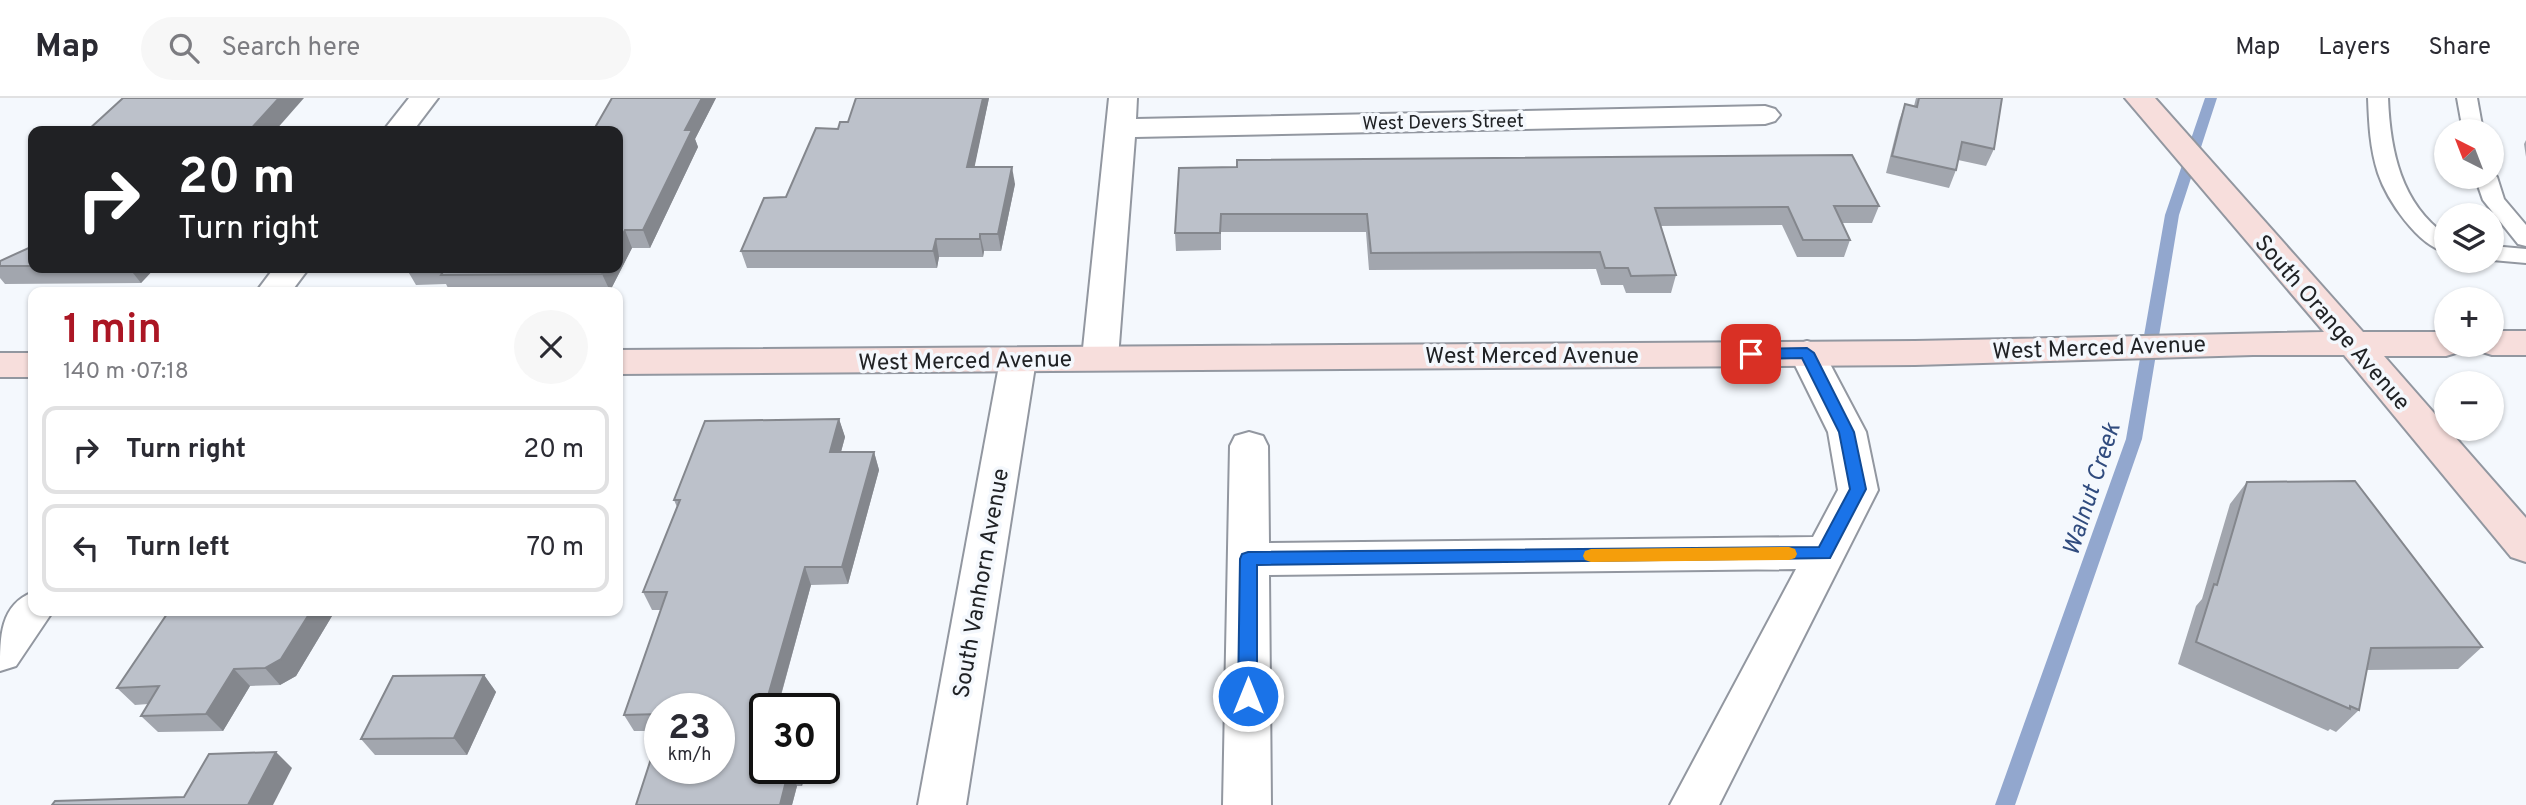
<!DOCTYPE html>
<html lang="en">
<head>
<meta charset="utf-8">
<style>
  :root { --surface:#fff; --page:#f7f7f7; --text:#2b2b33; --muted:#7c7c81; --line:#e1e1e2; --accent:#ab1624 }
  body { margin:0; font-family:Overpass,sans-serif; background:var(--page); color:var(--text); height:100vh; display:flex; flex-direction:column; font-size:26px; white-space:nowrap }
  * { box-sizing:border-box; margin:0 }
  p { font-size:23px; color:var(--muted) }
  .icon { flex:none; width:38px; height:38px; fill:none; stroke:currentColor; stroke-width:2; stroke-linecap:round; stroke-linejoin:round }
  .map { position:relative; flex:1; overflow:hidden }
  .panel { position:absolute; left:28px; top:189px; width:595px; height:329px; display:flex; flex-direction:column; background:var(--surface); border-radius:14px; box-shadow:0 2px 5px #0004 }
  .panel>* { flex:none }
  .hud { position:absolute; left:28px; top:28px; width:595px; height:147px; border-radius:14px; box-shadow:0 2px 5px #0004; background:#202124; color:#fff; overflow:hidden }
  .needle { width:46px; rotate:318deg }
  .fabs { position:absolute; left:2434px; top:21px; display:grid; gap:14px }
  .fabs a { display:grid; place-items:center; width:70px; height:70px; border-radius:50%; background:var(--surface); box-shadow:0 2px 5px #0004; font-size:35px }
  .speed { position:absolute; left:644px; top:595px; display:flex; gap:14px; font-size:35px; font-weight:700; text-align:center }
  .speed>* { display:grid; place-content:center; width:91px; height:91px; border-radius:50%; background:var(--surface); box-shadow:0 2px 5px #0004; line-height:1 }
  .speed small { font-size:18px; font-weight:400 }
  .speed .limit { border:4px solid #111; border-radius:10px; background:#fff; color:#111 }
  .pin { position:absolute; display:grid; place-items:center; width:60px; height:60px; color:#fff; margin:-30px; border-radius:14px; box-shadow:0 4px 10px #0006 }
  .me { position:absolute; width:77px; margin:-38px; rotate:0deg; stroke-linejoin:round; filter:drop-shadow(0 0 5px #0008) }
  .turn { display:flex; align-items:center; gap:24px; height:147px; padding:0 35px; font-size:32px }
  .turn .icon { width:91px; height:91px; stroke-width:2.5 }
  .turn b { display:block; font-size:49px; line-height:60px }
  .round { display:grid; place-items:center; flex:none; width:74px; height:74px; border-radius:37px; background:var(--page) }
  .overview { display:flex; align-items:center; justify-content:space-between; height:119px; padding:0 35px }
  h1 { font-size:42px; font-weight:600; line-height:52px; color:var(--accent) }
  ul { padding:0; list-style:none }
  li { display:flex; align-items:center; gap:21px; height:88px; margin:0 14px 10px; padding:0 21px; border:4px solid var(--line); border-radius:14px }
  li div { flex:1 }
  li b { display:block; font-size:26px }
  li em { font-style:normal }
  header { display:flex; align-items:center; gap:42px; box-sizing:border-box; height:98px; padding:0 35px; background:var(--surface); border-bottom:2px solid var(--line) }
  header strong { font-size:33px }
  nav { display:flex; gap:38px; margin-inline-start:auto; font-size:24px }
  .search { width:490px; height:63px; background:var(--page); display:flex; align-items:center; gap:18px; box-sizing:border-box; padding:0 24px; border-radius:38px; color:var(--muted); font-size:26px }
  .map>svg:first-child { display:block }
</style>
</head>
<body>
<header>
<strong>Map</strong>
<div class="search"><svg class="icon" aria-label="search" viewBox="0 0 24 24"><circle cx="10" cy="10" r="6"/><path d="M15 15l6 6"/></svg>Search here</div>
<nav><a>Map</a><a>Layers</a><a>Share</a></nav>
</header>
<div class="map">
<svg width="2526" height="707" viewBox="0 0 2526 707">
  <rect width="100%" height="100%" fill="#f4f8fd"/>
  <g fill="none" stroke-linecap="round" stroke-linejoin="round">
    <path fill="#92a7ce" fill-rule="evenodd" d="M2205,0h12l-38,117 -37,224 -127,366h-20l131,-366 39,-224z"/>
    <g stroke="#9297a0" stroke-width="4">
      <g id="lane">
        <path d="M2368,0h20c2,52 13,106 58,137v17c-28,-6 -59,-52 -68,-79 -8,-25 -9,-49 -10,-75z"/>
        <path d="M2457,0h20l6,33h-20z"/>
        <path d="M2492,74l5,5 7,22 22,26v21l-8,-2 -35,-44 -8,-23h17z"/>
        <path d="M2492,148l34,3v14l-34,-3z"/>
      </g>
    </g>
    <g stroke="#9297a0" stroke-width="4">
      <g id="street">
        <path d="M409,0h29l-25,33h-30z"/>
        <path d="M1109,0h28l-1,21 629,-13 10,3 5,6 -5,6 -10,3 -630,13 -17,221 -5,9 -13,3 -13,-3 -5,-9z"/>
        <path d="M274,170h35l-18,24h-35z"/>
        <path d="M1807,243l13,4 46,87 12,58 -159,315h-49l126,-236 -527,6 2,230h-48l7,-359 5,-10 14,-4 14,4 5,10 1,97 544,-6 25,-47 -10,-58 -39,-79 5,-8z"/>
        <path d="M1018,250l13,3 5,9 -70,445h-48l82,-445 5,-9z"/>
        <path d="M33,494v19h20l-37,55 -16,5c0,-35 0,-66 33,-79z"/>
      </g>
    </g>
    <g stroke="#9297a0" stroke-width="4">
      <g id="secondary">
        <path d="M2125,0h30l208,234h83v13h17l-4,7 -13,4h-62l142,162v44l-15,-5 -167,-202h-91l-338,10 -1297,9v-24l1297,-9 409,-9z"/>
        <path d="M2492,233h34v24h-34l-13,-4 -4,-6h17z"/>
        <rect x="0" y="255" width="33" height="24"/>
      </g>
    </g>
    <use href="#lane" fill="#fff" fill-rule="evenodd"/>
    <use href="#street" fill="#fff" fill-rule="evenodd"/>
    <use href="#secondary" fill="#f7dedc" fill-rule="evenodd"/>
  </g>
  <g fill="#a2a6ae" fill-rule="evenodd">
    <path d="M612,0h104l-21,41 3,8 -48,101h-18l-22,43 -160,1 -4,-8 -30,1 -10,-17h212z"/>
    <path d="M989,0l-15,69 41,17 -14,67h-17l-1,6h-44l-2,11h-190l-6,-17 45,-54 52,-68 10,-7z"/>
    <path d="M1916,0h86l-8,51 -8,17 -28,-6 -2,10 -7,18 -63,-15 13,-52 6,-17 9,2z"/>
    <path d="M2526,42v17l-2,-13z"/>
    <path d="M1179,70l700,38 -7,17h-30l8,17 -6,17h-47l-15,-32 -122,1 16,49 -5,18h-45l-3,-8h-22l-5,-16 -227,1 -3,-38h-145v18l-45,1 -1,-18z"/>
    <path d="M33,148v22h122l-14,15 -136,1 -5,-6v-17z"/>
    <path d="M839,321l6,18 -4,15h33l5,18 -31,114 -37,1 -32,118 33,-1 3,7h-50v59h41l-4,18h-5l-5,19h-156l24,-74h-26l-10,-16 37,-105h-9l-9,-18 34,-85 -3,-7 31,-79zM660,611h59v59h-59z"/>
    <path d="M2247,384l235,165 -24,22 -92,1 -7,40 -23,22 -6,-3 -2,2 -150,-67 18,-58 6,-7 28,-95z"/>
    <path d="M169,513h166l-39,65 -16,9 -30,1 -27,45 -65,1 -17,-16 7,-12 -13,1 -18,-17z"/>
    <path d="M484,577l12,17 -29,63h-92l-14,-16z"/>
  </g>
  <g fill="#84878d">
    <path d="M279,0h25l-29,33h-26z"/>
    <path d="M702,0h14l-21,41 3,8 -48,101 -7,-18 42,-100z"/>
    <path d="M983,0h6l-18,86 -4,-17z"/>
    <path d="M1012,69l3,17 -14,67 -3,-17z"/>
    <path d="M625,132l7,18 -22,43 -8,-17 3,-6h13v-24z"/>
    <path d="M980,136l4,17 -1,6 -3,-18z"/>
    <path d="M936,141l3,18 -2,11 -4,-17z"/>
    <path d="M129,170h26l-14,15z"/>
    <path d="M839,321l6,18 -9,33 -6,-18z"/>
    <path d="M874,354l5,18 -31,114 -6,-17z"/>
    <path d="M805,469l6,18 -34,124 -11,-6z"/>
    <path d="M311,513h24l-39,65 -16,9 -15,-17z"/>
    <path d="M234,571l16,17 -27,45 -17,-17z"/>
    <path d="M484,577l12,17 -29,63 -13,-17z"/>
    <path d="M276,654l16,16 -19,37h-25z"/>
    <path d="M794,670h12l-4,18 -8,-17z"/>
    <path d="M789,671l8,17 -5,19h-12z"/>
  </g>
  <g fill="#bcc1ca" stroke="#84878d" stroke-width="2">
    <path d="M123,0h156l-30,33h-162z"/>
    <path d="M612,0h90l-17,32h7l-49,100h-18l-7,14v-113h-25z"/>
    <path d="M856,0h127l-16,69h45l-14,67h-18v5h-44l-3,12h-192l23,-53 22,-1 30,-69 22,1 2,-7h8z"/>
    <path d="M1919,0h83l-8,51 -32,-7 -6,28 -64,-14 13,-52 12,3z"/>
    <path d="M1852,57l27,51h-45l16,34h-47l-15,-33 -133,1 21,67 -45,1 -3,-8h-23l-5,-16 -229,1 -4,-39h-146l-1,19h-45l4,-65 58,-1v-7z"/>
    <path d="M33,148v20h-33v-5z"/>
    <path d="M445,170h160l-3,6 -161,1z"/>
    <path d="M839,321l-9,33h44l-32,115h-37l-39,136 46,-1 -2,7h-45v59h29v1h-5l-9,36h-144l24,-74v37h59v-59h-59v5l-36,1 43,-123h-24l37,-92h-6l31,-79z"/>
    <path d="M2355,383l127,166 -111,1 -12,62 -9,-4v3l-154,-67 18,-58 3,1 30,-103z"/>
    <path d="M169,513h142l-30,48 -16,9 -31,1 -28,45 -65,2 18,-30 -42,2z"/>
    <path d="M484,577l-30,63 -93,1 32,-63z"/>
    <path d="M276,654l-28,53h-196l3,-4 129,-4 25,-43z"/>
  </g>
  <path fill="#1a73e8" stroke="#114b97" stroke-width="2" d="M1807,250l7,5 40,79 12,57 -36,69 -573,7v131l-3,5 -6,2 -7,-2 -3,-5 2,-137 2,-5 6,-2 571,-5 31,-58 -11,-57 -37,-74 -51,1 -8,-5 8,-5z"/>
  <path fill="#f59e0b" d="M1789,449l6,2 2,5 -2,4 -6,2 -198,2 -6,-2 -2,-4 2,-5 6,-2z"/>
  <g text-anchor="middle" stroke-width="7" stroke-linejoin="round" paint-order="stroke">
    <g font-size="19" fill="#202225" stroke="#f4f8fd">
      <text transform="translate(1443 23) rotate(-1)" y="7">West Devers Street</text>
    </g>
    <g font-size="23" fill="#202225" stroke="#f4f8fd">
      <text transform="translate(2333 224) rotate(49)" y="8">South Orange Avenue</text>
      <text transform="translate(2099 249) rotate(-2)" y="8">West Merced Avenue</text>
      <text x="1532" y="265">West Merced Avenue</text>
      <text transform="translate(965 262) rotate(-1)" y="8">West Merced Avenue</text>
      <text transform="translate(980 485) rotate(-80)" y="8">South Vanhorn Avenue</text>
    </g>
    <g font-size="24" font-style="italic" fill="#304b7e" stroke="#f4f8fd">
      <text transform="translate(2091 391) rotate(-72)" y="8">Walnut Creek</text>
    </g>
  </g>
</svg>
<div class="fabs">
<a><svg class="needle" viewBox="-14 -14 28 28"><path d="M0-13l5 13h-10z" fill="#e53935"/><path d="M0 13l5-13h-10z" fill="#7c7c81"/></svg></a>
<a><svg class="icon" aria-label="layers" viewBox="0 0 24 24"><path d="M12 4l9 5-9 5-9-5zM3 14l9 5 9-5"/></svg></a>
<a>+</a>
<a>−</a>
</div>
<div class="speed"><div>23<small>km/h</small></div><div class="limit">30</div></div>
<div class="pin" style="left:1751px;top:256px;background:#d93025"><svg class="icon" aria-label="arrive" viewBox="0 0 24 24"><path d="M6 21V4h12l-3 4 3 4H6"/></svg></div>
<svg class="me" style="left:1248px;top:598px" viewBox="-20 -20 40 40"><circle r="17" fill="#1a73e8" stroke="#fff" stroke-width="3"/><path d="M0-11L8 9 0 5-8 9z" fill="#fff"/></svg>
<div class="hud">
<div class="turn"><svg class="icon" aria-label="right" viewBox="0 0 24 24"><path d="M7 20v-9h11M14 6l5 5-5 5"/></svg><div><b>20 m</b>Turn right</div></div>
</div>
<section class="panel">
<div class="overview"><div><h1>1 min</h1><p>140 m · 07:18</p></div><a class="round"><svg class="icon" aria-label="close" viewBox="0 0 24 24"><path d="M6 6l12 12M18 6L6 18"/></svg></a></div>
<ul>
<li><svg class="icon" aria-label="right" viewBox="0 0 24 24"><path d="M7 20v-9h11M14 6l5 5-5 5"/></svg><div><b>Turn right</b></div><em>20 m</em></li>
<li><svg class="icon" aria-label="left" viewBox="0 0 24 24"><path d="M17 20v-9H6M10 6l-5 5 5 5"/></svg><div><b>Turn left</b></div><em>70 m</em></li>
</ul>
</section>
</div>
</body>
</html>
